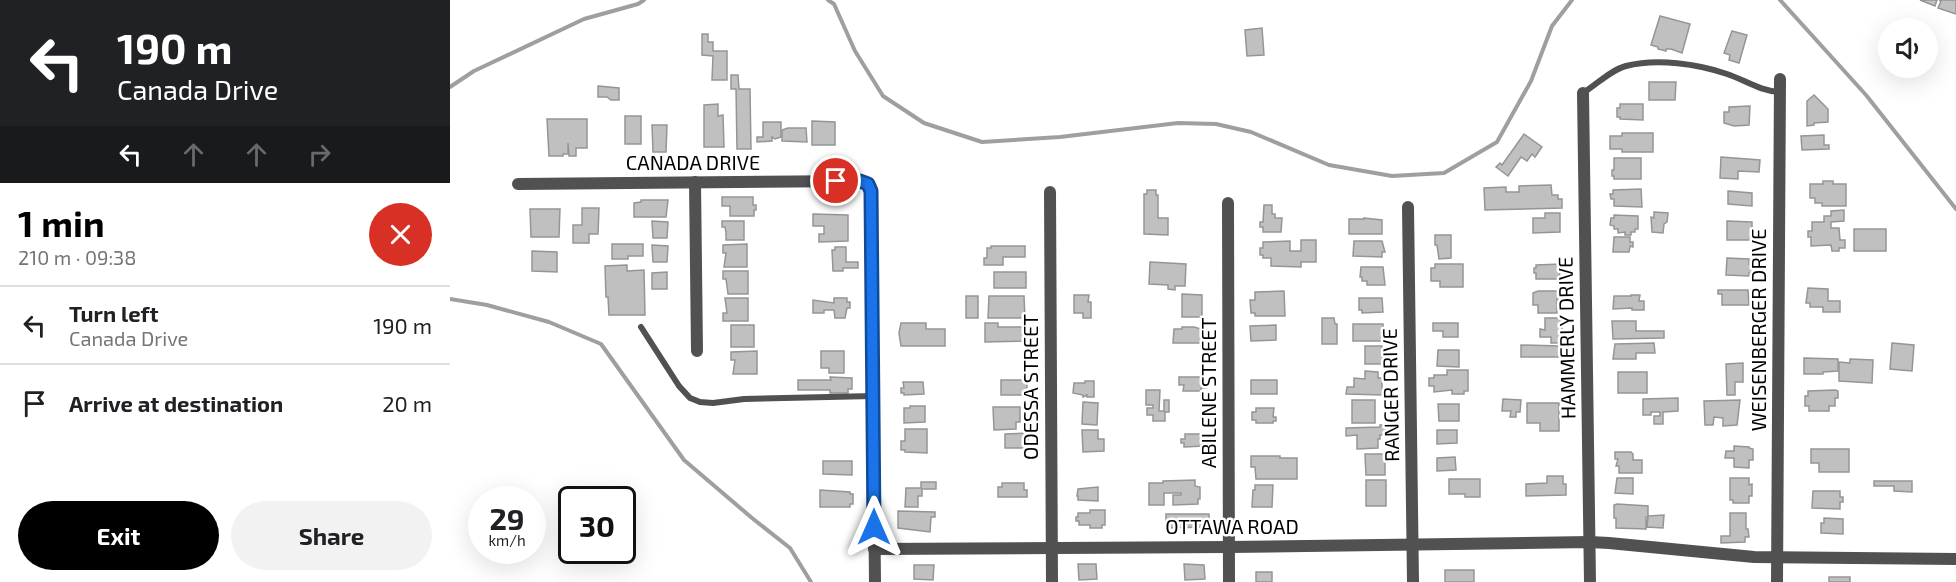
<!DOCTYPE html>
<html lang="en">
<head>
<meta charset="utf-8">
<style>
  :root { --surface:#fff; --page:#f2f2f2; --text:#202124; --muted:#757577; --line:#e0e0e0; --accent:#000 }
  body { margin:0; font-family:"Exo 2",sans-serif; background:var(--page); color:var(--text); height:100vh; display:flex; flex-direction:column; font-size:22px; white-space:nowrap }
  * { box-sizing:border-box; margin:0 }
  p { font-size:20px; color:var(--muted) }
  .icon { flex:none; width:33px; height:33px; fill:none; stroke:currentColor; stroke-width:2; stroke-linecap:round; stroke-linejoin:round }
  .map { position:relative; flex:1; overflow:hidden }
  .drawer { display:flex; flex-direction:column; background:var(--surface); width:450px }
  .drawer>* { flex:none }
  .top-card { background:#202124; color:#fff; overflow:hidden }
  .fabs { position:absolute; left:1428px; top:18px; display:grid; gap:12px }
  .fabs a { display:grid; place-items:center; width:60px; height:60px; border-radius:50%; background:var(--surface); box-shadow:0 6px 24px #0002; font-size:30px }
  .speed { position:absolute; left:18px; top:486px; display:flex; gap:12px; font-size:30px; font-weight:700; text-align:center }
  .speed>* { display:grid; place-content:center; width:78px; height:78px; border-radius:50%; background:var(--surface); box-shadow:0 6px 24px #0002; line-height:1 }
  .speed small { font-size:15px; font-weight:400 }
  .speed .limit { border:3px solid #111; border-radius:9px; background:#fff; color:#111 }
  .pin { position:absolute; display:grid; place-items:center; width:51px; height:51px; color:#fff; margin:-26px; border:3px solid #fff; border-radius:50%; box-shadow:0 2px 6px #0007 }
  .me { position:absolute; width:66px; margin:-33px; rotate:0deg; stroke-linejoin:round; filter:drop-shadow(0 0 4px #0008) }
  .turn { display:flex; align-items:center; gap:21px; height:126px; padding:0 18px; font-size:27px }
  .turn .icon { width:78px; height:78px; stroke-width:2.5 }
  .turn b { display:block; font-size:42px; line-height:51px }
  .lanes { display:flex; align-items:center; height:57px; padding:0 18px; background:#0003; justify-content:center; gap:30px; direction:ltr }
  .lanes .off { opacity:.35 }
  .round { display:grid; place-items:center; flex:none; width:63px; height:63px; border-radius:32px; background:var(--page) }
  .headline { display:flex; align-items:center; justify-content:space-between; height:102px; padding:0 18px }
  h1 { font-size:36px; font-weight:700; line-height:45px; color:var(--accent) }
  .action { display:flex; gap:12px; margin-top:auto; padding:12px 18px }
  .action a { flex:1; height:69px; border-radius:36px; background:var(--accent); color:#fff; font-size:24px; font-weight:700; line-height:69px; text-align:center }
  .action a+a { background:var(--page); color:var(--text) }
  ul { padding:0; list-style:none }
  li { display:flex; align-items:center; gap:18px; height:78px; padding:0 18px; border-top:2px solid var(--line) }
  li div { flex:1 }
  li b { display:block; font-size:22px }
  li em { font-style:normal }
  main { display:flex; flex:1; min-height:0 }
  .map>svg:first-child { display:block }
</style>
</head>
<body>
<main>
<section class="drawer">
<div class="top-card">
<div class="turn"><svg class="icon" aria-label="left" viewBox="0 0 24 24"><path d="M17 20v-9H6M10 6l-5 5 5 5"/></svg><div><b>190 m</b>Canada Drive</div></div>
<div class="lanes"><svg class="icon" aria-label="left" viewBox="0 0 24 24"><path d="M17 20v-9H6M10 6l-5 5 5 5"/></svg><svg class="icon off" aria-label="ahead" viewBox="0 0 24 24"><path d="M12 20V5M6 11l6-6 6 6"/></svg><svg class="icon off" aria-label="ahead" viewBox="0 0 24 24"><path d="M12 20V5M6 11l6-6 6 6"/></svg><svg class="icon off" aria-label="right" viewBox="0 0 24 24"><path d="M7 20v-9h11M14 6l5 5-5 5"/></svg></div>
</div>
<div class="headline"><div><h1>1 min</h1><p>210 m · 09:38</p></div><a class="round" style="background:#d93025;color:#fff"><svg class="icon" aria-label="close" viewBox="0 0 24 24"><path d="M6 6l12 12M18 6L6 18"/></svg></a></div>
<ul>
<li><svg class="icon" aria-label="left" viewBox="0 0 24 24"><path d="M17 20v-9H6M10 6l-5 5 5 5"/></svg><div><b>Turn left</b><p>Canada Drive</p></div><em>190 m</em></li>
<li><svg class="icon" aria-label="arrive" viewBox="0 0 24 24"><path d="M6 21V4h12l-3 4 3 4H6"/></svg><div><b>Arrive at destination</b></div><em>20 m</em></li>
</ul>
<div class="action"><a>Exit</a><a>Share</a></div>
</section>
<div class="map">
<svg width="1506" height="582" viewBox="0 0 1506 582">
  <rect width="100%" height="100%" fill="#fff"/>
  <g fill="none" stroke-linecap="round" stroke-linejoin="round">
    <g stroke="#9f9f9f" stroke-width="4">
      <path d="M378,0l6,4 21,47 28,45 41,27 58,19 78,-5 118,-14 38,1 35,8 78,33 63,11 52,-3 53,-31 34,-61 21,-55 20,-26"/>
      <path d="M1330,0l86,95 90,114"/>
      <path d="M0,87l24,-16 110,-52 54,-15 6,-4"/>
      <path d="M0,299l37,6 62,17 52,22 83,116 68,58 38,30 21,34"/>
    </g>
  </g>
  <g fill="#c0c0c0" stroke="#959595" stroke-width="1.5">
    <path d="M1470,0h17l-2,6z"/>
    <path d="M1489,0h17v14l-18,-6 3,-7z"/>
    <path d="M1210,16l30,8 -8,29 -11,-4h-5v2l-8,-2v-2l-7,-2z"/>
    <path d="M812,28l2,27 -17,1 -2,-26z"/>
    <path d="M1282,31l15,4 -8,28 -10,-3 1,-5 -6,-2z"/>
    <path d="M252,34h6v8h5v9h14v29h-15l1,-24 -11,-1z"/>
    <path d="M281,75h7l1,14h11l1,60h-14l-1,-60h-5z"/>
    <path d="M1199,82h27l-1,18h-26z"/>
    <path d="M148,86l21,2v12h-8l-4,-3h-9z"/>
    <path d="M1364,95l14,14v13l-14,1v2l-7,1v-25z"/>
    <path d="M268,104v12l5,-1 1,32h-20v-42z"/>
    <path d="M1170,104h23v16l-23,-1v-2h-3v-9h3z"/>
    <path d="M1300,106l-1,19 -15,1 -10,-3v-11h5v-5z"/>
    <rect x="175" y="116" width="16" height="28"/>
    <path d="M97,119h40v29h-11v8h-7l-1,-13v11h-5v2h-14z"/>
    <path d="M362,121l23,1v23h-23z"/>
    <path d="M313,122h18v15l-6,2 -3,-2v4l-15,1v-5h6z"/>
    <path d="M202,125h15l-1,27h-13z"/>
    <path d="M338,128h18l1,14 -25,-1v-11z"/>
    <path d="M1172,133h31v19h-31v-3h-12v-13h12z"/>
    <path d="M1074,134l18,13 -7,10 -3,-3 -5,7 -6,-4 -13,19 -12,-9 4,-4 2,2z"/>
    <path d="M1374,135v10h5v4l-27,1 -1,-14z"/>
    <path d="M1271,157l39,3 -1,12 -21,-1v8l-18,-1z"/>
    <path d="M1164,158h27v21h-27v-3h-2v-6h2z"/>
    <path d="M1373,181h10v3h13v22h-24v-3h-7v-5h-5v-14h13z"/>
    <path d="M1101,185l1,10h6v4h4v9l-77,2 -1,-22 22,-1v5h13v-6z"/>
    <path d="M1191,189l1,18 -28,-1v-7h-3l-1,-5h3v-4z"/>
    <path d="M697,190h9v5h2v23h10v17l-24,-1v-40h3z"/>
    <path d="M1278,191l24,2v13l-24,-2z"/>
    <path d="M272,197h31v8h3v5h-2v6h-24v-10h-8z"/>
    <path d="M191,200h27l-2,17h-32v-14l7,-1z"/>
    <path d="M814,205h8v9h3v4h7l-1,14h-18v-5h-3v-5h3z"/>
    <path d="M132,208h17l-1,26h-9v9h-16v-18h9z"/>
    <path d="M80,209h30l-1,28h-28z"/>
    <path d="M1394,210v11l-13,1v6h8l1,12h5v8h-6v3h-7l-1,-6 -20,1v-9h-3v-6h4v-9h12v-6h7v-5z"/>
    <path d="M1204,212l14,1 -1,9 -3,2 -1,9 -11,-1 -1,-15 3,1z"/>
    <path d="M1095,213h15v19l-27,1v-15h12z"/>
    <path d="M363,214l35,1v26l-29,1v-8h5v-8h-11z"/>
    <path d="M1164,215l24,1v13h-3v3h-4v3h-6v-3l-7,1v-4h-4v-3l-4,-1 1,-7h3z"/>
    <path d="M914,218l18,2v14h-33v-15h15z"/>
    <path d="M202,221l16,1 -1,16h-14z"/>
    <path d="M272,221h22v19h-18v-8l-1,-5h-3z"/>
    <path d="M1277,221l25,1v18h-25z"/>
    <rect x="1404" y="229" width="32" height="22"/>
    <path d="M985,235h16v23l-12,1 -2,-14h-2z"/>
    <path d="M1164,237h16v5h3v5l-3,-1 -1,6h-16z"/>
    <path d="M851,240h15v22h-15v5l-30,-1v-8h-8v-3h-3v-7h3v-6l27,-1v10h11z"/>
    <path d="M904,241h28l3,11h-3v5l-29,-1z"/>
    <path d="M162,244h31v12h-15v3h-16z"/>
    <path d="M297,244v23h-23l2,-14h-3v-8z"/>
    <path d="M202,245l16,1 -1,16h-14z"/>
    <path d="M541,246h34v11h-22v8h-19v-7h3v-10h4z"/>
    <path d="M385,247h11v15h12v6h-15v3h-10l-1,-21h3z"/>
    <path d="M82,251l25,1v20l-25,-1z"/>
    <path d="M1277,258l22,1v5h4l-1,9h-3v3l-23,-1z"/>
    <path d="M700,262l36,2 -1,22h-10v4l-7,-1v-4l-19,-1z"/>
    <path d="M985,264h28v23h-23v-6h-9v-13h4z"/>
    <path d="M1111,264l-2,15h-23v-6h-2v-5h2v-3z"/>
    <path d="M177,265v6l17,-1 1,45h-36l-1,-18h-2l-1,-31z"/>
    <path d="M911,267h22l2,18h-18v-4h-5v-4h-2z"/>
    <path d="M273,271h25v23h-20l-2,-15h-3z"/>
    <path d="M217,272v17h-15v-16z"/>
    <rect x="544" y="272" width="32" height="16"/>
    <path d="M1358,288l20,1v12h12v11h-17v-5h-13v-4h-4z"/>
    <path d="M1268,290h30l1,15h-27v-11h-4z"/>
    <path d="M834,291l1,25h-30v-3h-4l-1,-13h5v-8z"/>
    <path d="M1088,291h23v8h-4v14h-19v-8h-5v-12z"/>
    <path d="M732,294l20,1v22h-20z"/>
    <path d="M624,295h15l-1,7h3v16h-8v-5h-9z"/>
    <path d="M1181,295h9l-1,6h5v9h-12v-2l-19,1 1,-13h17z"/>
    <rect x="516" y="296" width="12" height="22"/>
    <path d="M539,296h35l1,22h-37z"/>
    <path d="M275,298h23v23h-25v-8h4z"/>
    <path d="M384,298h13v4h3v6h-3l-2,10h-10l-1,-8h-10v3h-11v-13l21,3z"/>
    <path d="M909,298h23l1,14 -21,1v-3h-3z"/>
    <path d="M872,318h12l1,6h2v20h-15z"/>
    <path d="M1095,318h17v25h-11v-6h-11v-8l5,1z"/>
    <path d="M1162,321h24v10h28v7l-51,1z"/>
    <path d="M451,323h25v6h19v17h-44l-2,-13z"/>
    <path d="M535,323h13v4h25l1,10h-1v4l-38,1z"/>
    <path d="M983,323h25v14h-15v-6h-10z"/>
    <path d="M903,324h30v13h3v4h-33z"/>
    <rect x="281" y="325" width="23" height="22"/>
    <path d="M826,325v15l-25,1 -1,-15z"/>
    <path d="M732,327h12l7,2v14h-28l1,-14h8z"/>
    <path d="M1204,343l1,10h-19v6h-23l2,-15z"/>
    <path d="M1442,343l22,2 -2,26 -22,-2z"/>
    <path d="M1071,345l39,1v11h-39z"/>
    <path d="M915,346h17l1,18h-18z"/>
    <path d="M988,350h21v17l-22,-1z"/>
    <path d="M307,351v23h-24l2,-14h-4v-8z"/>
    <path d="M371,351h23v22h-15v-5h-8z"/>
    <path d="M1354,358l34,1v12l-15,1v2h-19z"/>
    <path d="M1400,359l23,1 -1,23 -33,-2v-19l11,1z"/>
    <path d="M1293,363v19h-8v13h-8l-1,-31z"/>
    <path d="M997,370h21v21h-4v3h-12v-4l-18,2v-6h-5v-8h5v-3h13z"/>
    <path d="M915,371l13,1v6h4v17l-36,-1 1,-7h7v-9l11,1z"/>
    <rect x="1168" y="372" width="29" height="21"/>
    <path d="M380,377l22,1v11h-4v4h-18v-3h-32v-10h33z"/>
    <path d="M729,377h22v3h6l-1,8h-5v3h-18l1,-6h-5z"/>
    <rect x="551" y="380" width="26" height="15"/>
    <rect x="801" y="380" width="26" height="14"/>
    <path d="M635,381h9v16h-7v-2l-4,2v-2l-10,-2 1,-10h11z"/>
    <path d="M453,382h20l1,12 -20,1v-2h-3v-5h3z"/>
    <path d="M696,390h14l-1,21h5v-11h5v12h-4v9h-12v-6h-6v-7h6v-3h-7z"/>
    <path d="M1385,390l3,1v7h-3v8h-6v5h-20v-5h-4v-10h3v-5z"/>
    <path d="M1228,398v13l-15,1v12h-9v-8h6v-4h-9v3h-8v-16z"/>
    <path d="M1053,399l18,1 -1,12h-4v5h-6l1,-6h-9z"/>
    <rect x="902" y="400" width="23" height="23"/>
    <path d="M1290,400l-3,25 -14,1v-8l-9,-1 -1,8h-8l-1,-24z"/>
    <path d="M633,402l15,1 -1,22 -15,-1z"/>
    <path d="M1077,403h32v28h-19v-8h-13z"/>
    <path d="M988,404h21v17h-20z"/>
    <path d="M460,406h15v16l-21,1v-15h6z"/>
    <path d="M543,407h27v15h-4v7l-22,1z"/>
    <path d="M806,408h18l-1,9h3v4h-3v2h-17v-3h-4v-8h4z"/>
    <path d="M930,425h10v9l-10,1v4h-2v9l-21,1v-14l-11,1v-8l34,-1z"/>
    <path d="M455,429h22v24l-22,-1v-2h-4v-9h4z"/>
    <path d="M632,430h16v9h6v12l-21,1z"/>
    <path d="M987,430h20v13l-20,1z"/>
    <path d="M578,433v15h-23v-14z"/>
    <path d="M735,434h19v12l-20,1v-4h-3v-4h4z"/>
    <path d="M1284,446l15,1v1l4,1v11h-4v8l-15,-1v-9h-9l1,-7h8z"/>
    <path d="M1361,449h38v23h-30v-9h-8z"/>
    <path d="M1165,452h16l2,2v6h9v13h-23v-7h-3l2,-7h-3z"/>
    <path d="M915,454h20v21h-19z"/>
    <path d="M801,456h29v2h17v21h-41l-1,-12h-4z"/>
    <path d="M1005,457l1,13 -19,1v-13z"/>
    <path d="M373,461h29v14l-29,-1z"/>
    <path d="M1097,476h16v8h3v11l-40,1v-12l21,-1z"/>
    <path d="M1167,478h16v16l-18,-1z"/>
    <path d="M1280,478h19v7l3,-1v12h-3v7h-16v-3h-3z"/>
    <path d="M999,479h31v18h-15v-3h-16z"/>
    <path d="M745,480v6l5,1v12h-2v5l-25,1v-10h8v-2h-17v12h-15v-22h14v-2z"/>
    <rect x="916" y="480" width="20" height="26"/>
    <path d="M1424,481h38v11l-18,-1v-5h-20z"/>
    <path d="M471,482h15v7h-14v7h-4v11h-13l1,-19h15z"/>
    <path d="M552,483h22v7h3v7h-29v-10h4z"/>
    <path d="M805,485h18l-1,22h-20l1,-17h2z"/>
    <path d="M648,487v14l-20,-1v-4h-1l1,-7z"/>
    <path d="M370,490l30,2v2h3v10h-3v3h-30z"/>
    <path d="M1363,491h27v6h3v5h-3v7l-28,-1z"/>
    <path d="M1167,504l31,2v10l16,-1 -1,13 -16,-1 1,-10h-2v12l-30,-1v-10h-2v-13z"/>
    <path d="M640,510h15v15h-3v3h-12v-3h-11v-4h-3v-4h2v-4h12z"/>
    <path d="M448,511l37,1v5h-4l-1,15 -32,-4z"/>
    <path d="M1280,513h16v16h2l1,8h-4v5l-24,1v-7h9z"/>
    <path d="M716,514h43v13l-43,1z"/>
    <path d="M1374,518l19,1v15l-22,-1v-10h3z"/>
    <path d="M628,564h18l1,15 -18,1z"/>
    <path d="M734,564l20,1 1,14 -20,1z"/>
    <path d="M464,565h20l-1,15 -19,-1z"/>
    <rect x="995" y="570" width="29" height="12"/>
    <rect x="806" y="572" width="16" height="10"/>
    <rect x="1379" y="577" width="21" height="5"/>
  </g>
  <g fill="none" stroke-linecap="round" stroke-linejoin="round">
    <g stroke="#515151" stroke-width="6">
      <path d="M1133,93c14,-9 28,-23 43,-27 31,-8 72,-2 101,8 18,6 33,17 53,18"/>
      <path d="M191,327l38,59 11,12 10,4 13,1 31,-4 129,-3"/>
    </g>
    <g stroke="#515151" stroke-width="12">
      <path d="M1133,93l7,489"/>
      <path d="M245,182l2,169"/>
      <path d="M68,184l342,-3 8,3 3,7 4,391"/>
      <path d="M600,192l2,390"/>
      <path d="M778,203l1,379"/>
      <path d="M958,207l5,375"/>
      <path d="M424,549l354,-2 362,-5 19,1 145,14 202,2"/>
      <path d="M1327,582l3,-503"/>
    </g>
  </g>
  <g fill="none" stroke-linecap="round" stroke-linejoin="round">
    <g stroke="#114b97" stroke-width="15">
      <path id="route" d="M386,181h24l8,3 3,7 3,336"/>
    </g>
    <use href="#route" stroke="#1a73e8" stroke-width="10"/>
  </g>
  <g text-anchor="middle" stroke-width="5" stroke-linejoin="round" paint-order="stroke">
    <g font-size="20" fill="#000" stroke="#fff">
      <text x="243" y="170">CANADA DRIVE</text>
      <text transform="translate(1309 330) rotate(-90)" y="7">WEISENBERGER DRIVE</text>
      <text transform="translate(1117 338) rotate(-91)" y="7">HAMMERLY DRIVE</text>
      <text transform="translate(581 387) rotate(-90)" y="7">ODESSA STREET</text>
      <text transform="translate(759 393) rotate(-90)" y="7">ABILENE STREET</text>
      <text transform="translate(941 395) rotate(-91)" y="7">RANGER DRIVE</text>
      <text x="782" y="534">OTTAWA ROAD</text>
    </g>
  </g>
</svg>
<div class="fabs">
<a><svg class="icon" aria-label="sound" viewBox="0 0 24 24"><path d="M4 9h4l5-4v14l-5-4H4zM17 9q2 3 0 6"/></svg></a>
</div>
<div class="speed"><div>29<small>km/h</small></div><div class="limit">30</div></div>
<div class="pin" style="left:386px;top:181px;background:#d93025"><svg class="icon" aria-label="arrive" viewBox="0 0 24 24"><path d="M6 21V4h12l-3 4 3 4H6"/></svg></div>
<svg class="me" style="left:424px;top:527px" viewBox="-20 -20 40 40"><path d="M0-17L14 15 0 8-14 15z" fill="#1a73e8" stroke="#fff" stroke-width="4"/></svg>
</div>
</main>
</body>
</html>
